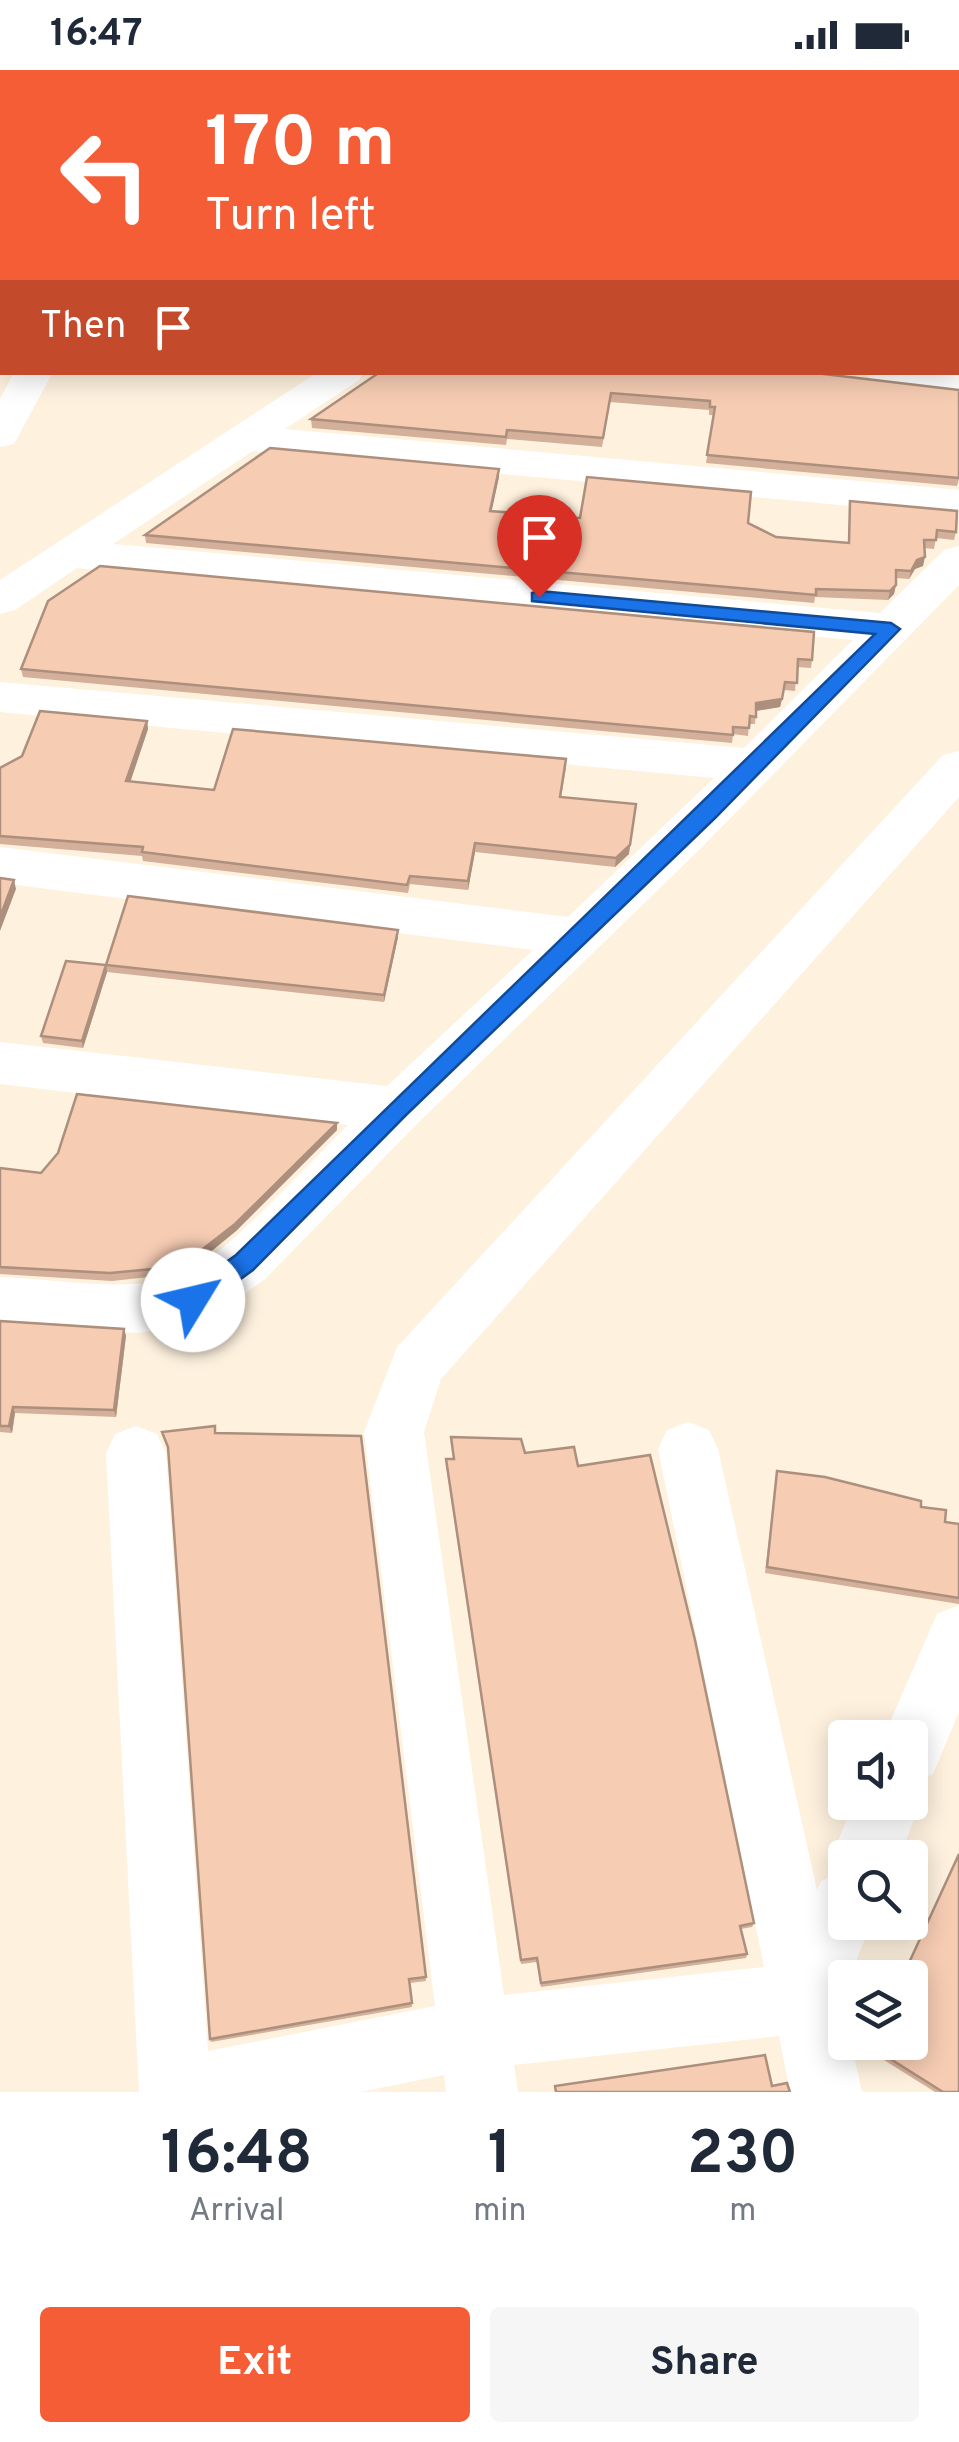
<!DOCTYPE html>
<html lang="en">
<head>
<meta charset="utf-8">
<style>
  :root { --surface:#fff; --page:#f6f6f7; --text:#1f2937; --muted:#747a83; --accent:#f55d37 }
  body { margin:0; font-family:Overpass,sans-serif; background:var(--page); color:var(--text); height:100vh; display:flex; flex-direction:column; font-size:38px; white-space:nowrap }
  * { box-sizing:border-box; margin:0 }
  p { font-size:32px; color:var(--muted) }
  .icon { flex:none; width:55px; height:55px; fill:none; stroke:currentColor; stroke-width:2; stroke-linecap:round; stroke-linejoin:round }
  .map { position:relative; height:2022px; overflow:hidden }
  .panel { display:flex; flex-direction:column; background:var(--surface); flex:1 }
  .panel>* { flex:none }
  .guide { position:absolute; left:0px; top:0px; width:960px; height:305px; box-shadow:0 5px 25px #0003; background:#f55d37; color:#fff; overflow:hidden }
  .controls { position:absolute; left:828px; top:1650px; display:grid; gap:20px }
  .controls a { display:grid; place-items:center; width:100px; height:100px; border-radius:10px; background:var(--surface); box-shadow:0 5px 25px #0003; font-size:50px }
  .pin { position:absolute; display:grid; place-items:center; width:85px; height:85px; color:#fff; margin:-102px -42px; border-radius:50% 50% 50% 0; rotate:-45deg; box-shadow:0 0 10px #0007 }
  .pin .icon { rotate:45deg }
  .me { position:absolute; width:110px; margin:-55px; rotate:54deg; stroke-linejoin:round; filter:drop-shadow(0 0 8px #0008) }
  .turn { display:flex; align-items:center; gap:35px; height:210px; padding:0 40px; font-size:45px }
  .turn .icon { width:130px; height:130px; stroke-width:2.5 }
  .turn b { display:block; font-size:70px; line-height:85px }
  .then { display:flex; align-items:center; height:95px; padding:0 40px; background:#0003; gap:20px; font-size:38px }
  .eta { display:flex; justify-content:space-evenly; align-items:center; height:170px; text-align:center }
  .eta b { font-size:60px; font-weight:700; line-height:70px }
  .primary-button { display:flex; gap:20px; margin-top:auto; padding:20px 40px }
  .primary-button a { flex:1; height:115px; border-radius:10px; background:var(--accent); color:#fff; font-size:40px; font-weight:700; line-height:115px; text-align:center }
  .primary-button a+a { background:var(--page); color:var(--text) }
  .status { display:flex; justify-content:space-between; align-items:center; height:70px; padding:0 50px; background:var(--surface); direction:ltr }
  .status svg { height:28px; fill:currentColor }
  .map>svg:first-child { display:block }
</style>
</head>
<body>
<div class="status"><b>16:47</b><svg viewBox="0 0 49 12"><path d="M0 12V9h3v3zM5 12V6h3v6zM10 12V3h3v9zM15 12V0h3v12zM26 1h20v11H26zM47 4h2v5h-2z"/></svg></div>
<div class="map">
<svg width="959" height="2022" viewBox="0 0 959 2022">
  <rect width="100%" height="100%" fill="#fef1de"/>
  <g fill="none" stroke-linecap="round" stroke-linejoin="round">
    <g fill="#fff" fill-rule="evenodd">
      <rect x="0" y="37" width="2" height="20"/>
      <rect x="958" y="118" width="1" height="22"/>
      <rect x="0" y="136" width="2" height="22"/>
      <rect x="0" y="247" width="2" height="22"/>
      <path d="M958,297l1,24 -88,-11 -5,-8h92z"/>
      <path d="M14,302h39l-39,72 -14,3v-48z"/>
      <path d="M318,302h46l-5,8 -74,49 674,61v26l-706,-65 -140,93 767,69 64,-63 15,-4v39l-259,264 -283,275 -152,155 -52,38 -20,7 -55,9 -138,-8v-48c56,2 122,15 177,1 37,-10 138,-121 171,-153l-348,-41v-42l387,44 146,-136 -533,-67v-36l568,70 146,-139 -714,-66v-30l744,66 109,-108 -776,-72 -62,42 -15,4v-34z"/>
      <path d="M959,681v46l-518,582 -17,53 80,563 260,-28 -106,-518 9,-19 21,-8 21,8 9,19 99,441 4,-9 17,-7 -7,-16 23,-56h56v-64h-27l54,-124 22,-9v107l-26,62 -20,8 8,20 -22,56h-54v64h27l-23,56h-4l-4,20 4,44h6l11,50h-72l-11,-56 -265,29 4,27h-72l-2,-17 -84,17h-221l-33,-639 9,-19 21,-8 21,8 9,19 42,598 227,-45 -71,-574 33,-85 546,-592z"/>
    </g>
  </g>
  <g fill="#d4af9a">
    <path d="M375,0h117l1,2h-94z"/>
    <path d="M380,302l579,18v89l-2,7 -251,-23 8,-48h-5v-5l-99,-8 -8,45 -95,-8 -1,6 -194,-17 -1,-9z"/>
    <path d="M499,399v8l-8,34 89,7 168,5 28,14 72,6 2,-42 106,31 -2,8 -18,-2 -2,11 -10,-1 -1,18 -8,3 -6,10 -13,-1 -2,16 -6,6 -73,-3 -1,6 -668,-60 -1,-8z"/>
    <path d="M48,531l764,59 -1,8 -14,-1 -2,24 -11,-1 -4,17 -24,4 -1,13h-6l-1,12 -15,-2 -1,9 -709,-66 -2,-8z"/>
    <path d="M147,651l1,8 -18,52 84,9 352,-22 -5,29 68,57 -14,13 -140,-15 -7,38 -58,-6 -2,9 -265,-32 -1,-5 -142,-12v-76z"/>
    <path d="M398,860v7l-14,65 -277,-30 -24,76 -40,-5 -2,-7 65,-71z"/>
    <path d="M337,1060l-101,101 -44,36 -16,7 -64,7 -112,-7v-106l41,5z"/>
    <path d="M0,1251l124,8 2,7 -10,81 -101,-4 -3,20 -12,-1z"/>
    <path d="M162,1362l199,4 65,545 -16,2 2,24 -201,35 -1,-3 -42,-589z"/>
    <path d="M525,1383l53,13 176,457 -2,4 -11,2 6,25 -1,4 -205,29 -4,-25 -16,2 -75,-499z"/>
    <path d="M777,1401l144,36 24,15 14,2v80l-194,-31z"/>
    <path d="M871,1972l88,50h-24l-67,-42z"/>
  </g>
  <g fill="#ac8f7d">
    <path d="M499,399v8l-9,42v-8z"/>
    <path d="M925,487l-2,9 -8,3 -6,10 2,-8 6,-11z"/>
    <path d="M896,515l-2,9 -6,6 2,-9z"/>
    <path d="M782,629l-2,8 -25,4 1,-8z"/>
    <path d="M147,651l1,8 -20,60 -2,-8z"/>
    <path d="M636,734l-7,50 -14,13 1,-9z"/>
    <path d="M475,773v9l-7,38v-9z"/>
    <path d="M14,810l2,9 -16,42v-14z"/>
    <path d="M398,860v7l-14,65v-7z"/>
    <path d="M106,895l1,7 -24,76 -1,-7z"/>
    <path d="M337,1053v7l-101,101 -44,36 -16,7 -2,-7z"/>
    <path d="M124,1259l2,7 -10,81 -2,-7z"/>
    <path d="M13,1337l2,6 -3,20 -3,-7z"/>
  </g>
  <g fill="#f6ccb3" stroke="#ac8f7d" stroke-width="2.5">
    <path d="M0,0h300l-2,2h-296v24l-2,-2z"/>
    <path d="M445,0h47l1,2h-47z"/>
    <path d="M2,48v77l-2,-2v-74z"/>
    <path d="M2,149v79l-2,-1v-77z"/>
    <path d="M380,302h427l152,18v88l-252,-23 8,-48h-5v-6l-99,-8 -8,45 -96,-8 -1,7 -195,-18z"/>
    <path d="M270,378l229,21 -9,42 90,7 7,-41 164,15 -3,31 28,14 73,6 1,-42 107,10 -1,21 -19,-2 -1,10h-12l1,17 -8,3 -6,11 -15,-1v15l-6,6 -74,-2v6l-671,-60z"/>
    <path d="M100,496l714,66 -2,28 -14,-1 -1,24 -12,-1 -3,17 -26,4v14l-6,-1 -1,12 -16,-1v8l-712,-66 27,-68z"/>
    <path d="M40,641l107,10 -21,60 88,9 19,-61 333,30 -6,38 76,7 -6,41 -14,13 -141,-15 -7,38 -58,-5 -3,9 -265,-33 1,-5 -143,-11v-68l22,-12z"/>
    <path d="M0,808l14,2 -14,37z"/>
    <path d="M128,826l270,34 -14,65 -278,-30z"/>
    <path d="M66,891l40,4 -24,76 -41,-5z"/>
    <path d="M77,1024l260,29 -102,101 -45,35 -16,8 -64,6 -110,-6v-99l41,5 17,-20z"/>
    <path d="M0,1251l124,8 -10,81 -101,-3 -4,19h-9z"/>
    <path d="M215,1356v7l146,3 65,541 -17,2 3,24 -202,36 -42,-592 -6,-15z"/>
    <path d="M451,1367l70,2 4,14 49,-6 4,19 72,-11 45,185 59,283 -14,3 7,28 -206,29 -4,-25 -16,2 -75,-501h8z"/>
    <path d="M777,1401l48,6 96,24v6l25,3 -1,12 14,2v74l-192,-31z"/>
    <path d="M959,1784v238h-16l-73,-46 2,-4h38v-64h-8z"/>
    <path d="M765,1985l7,31 15,-3 3,9h-234l-1,-6z"/>
  </g>
  <path fill="#1a73e8" stroke="#114b97" stroke-width="2.5" d="M539,521l352,32 9,6 -185,189 -309,297 -153,155 -51,37 -9,3 -9,-3 -3,-7 3,-8 52,-37 639,-621 -343,-33v-8z"/>
</svg>
<div class="controls">
<a><svg class="icon" aria-label="sound" viewBox="0 0 24 24"><path d="M4 9h4l5-4v14l-5-4H4zM17 9q2 3 0 6"/></svg></a>
<a><svg class="icon" aria-label="search" viewBox="0 0 24 24"><circle cx="10" cy="10" r="6"/><path d="M15 15l6 6"/></svg></a>
<a><svg class="icon" aria-label="layers" viewBox="0 0 24 24"><path d="M12 4l9 5-9 5-9-5zM3 14l9 5 9-5"/></svg></a>
</div>
<div class="pin" style="left:539px;top:527px;background:#d93025"><svg class="icon" aria-label="arrive" viewBox="0 0 24 24"><path d="M6 21V4h12l-3 4 3 4H6"/></svg></div>
<svg class="me" style="left:193px;top:1230px" viewBox="-20 -20 40 40"><circle r="19" fill="#fff"/><path d="M0-13L10 11 0 6-10 11z" fill="#1a73e8"/></svg>
<div class="guide">
<div class="turn"><svg class="icon" aria-label="left" viewBox="0 0 24 24"><path d="M17 20v-9H6M10 6l-5 5 5 5"/></svg><div><b>170 m</b>Turn left</div></div>
<div class="then">Then<svg class="icon" aria-label="arrive" viewBox="0 0 24 24"><path d="M6 21V4h12l-3 4 3 4H6"/></svg></div>
</div>
</div>
<section class="panel">
<div class="eta">
<div><b>16:48</b><p>Arrival</p></div>
<div><b>1</b><p>min</p></div>
<div><b>230</b><p>m</p></div>
</div>
<div class="primary-button"><a>Exit</a><a>Share</a></div>
</section>
</body>
</html>
